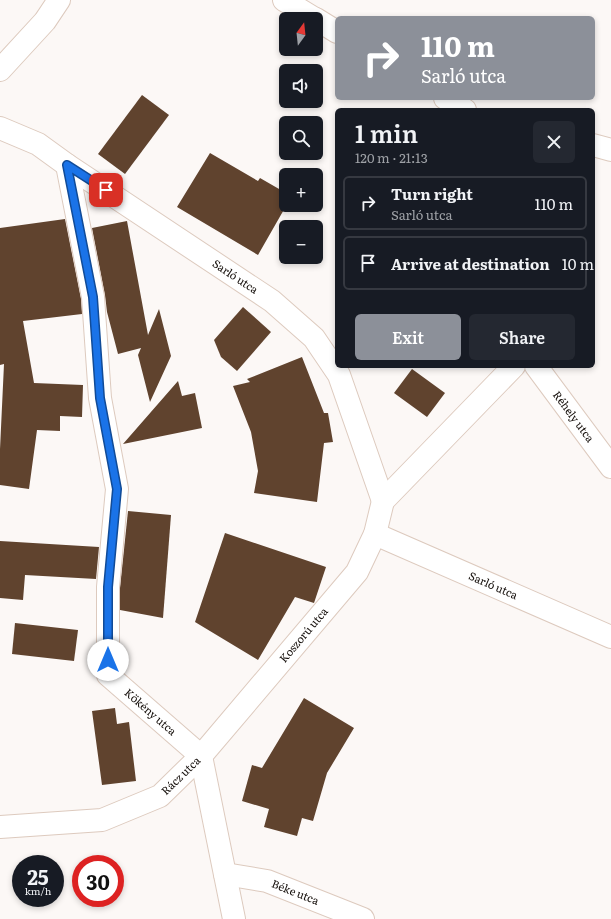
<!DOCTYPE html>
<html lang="en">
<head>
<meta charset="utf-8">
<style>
  :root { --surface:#171b24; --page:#242831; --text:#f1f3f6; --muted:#9ea1a6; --line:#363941; --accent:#8c9099 }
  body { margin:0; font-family:Literata,serif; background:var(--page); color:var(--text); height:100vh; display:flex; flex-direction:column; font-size:15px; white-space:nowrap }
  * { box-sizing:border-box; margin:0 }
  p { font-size:13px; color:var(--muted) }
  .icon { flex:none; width:22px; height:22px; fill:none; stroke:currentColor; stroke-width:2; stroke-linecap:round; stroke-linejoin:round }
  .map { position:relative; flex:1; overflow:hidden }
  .sheet { position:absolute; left:335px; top:108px; width:260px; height:260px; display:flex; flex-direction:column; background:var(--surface); border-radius:6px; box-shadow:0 2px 6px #0003 }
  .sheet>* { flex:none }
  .hud { position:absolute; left:335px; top:16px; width:260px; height:84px; border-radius:6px; box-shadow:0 2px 6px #0003; background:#8c9099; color:#fff; overflow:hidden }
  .needle { width:26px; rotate:15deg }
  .fabs { position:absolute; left:279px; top:12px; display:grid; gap:8px }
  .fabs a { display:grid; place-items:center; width:44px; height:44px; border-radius:6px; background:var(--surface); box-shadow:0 2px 6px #0003; font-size:20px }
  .speed { position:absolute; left:12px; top:855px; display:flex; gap:8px; font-size:20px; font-weight:700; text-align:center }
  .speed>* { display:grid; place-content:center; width:52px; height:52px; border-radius:50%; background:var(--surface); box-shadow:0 2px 6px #0003; line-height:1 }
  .speed small { font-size:10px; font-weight:400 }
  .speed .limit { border:6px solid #d22; background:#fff; color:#111 }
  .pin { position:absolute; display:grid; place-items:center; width:34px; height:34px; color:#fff; margin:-17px; border-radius:8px; box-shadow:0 2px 6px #0006 }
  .me { position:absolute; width:44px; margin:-22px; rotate:0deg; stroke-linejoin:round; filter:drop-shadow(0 0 3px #0008) }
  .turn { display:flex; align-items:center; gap:14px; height:84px; padding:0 20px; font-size:18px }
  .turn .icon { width:52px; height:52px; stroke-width:2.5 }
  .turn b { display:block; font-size:28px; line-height:34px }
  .round { display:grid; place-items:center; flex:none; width:42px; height:42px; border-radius:6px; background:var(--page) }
  .headline { display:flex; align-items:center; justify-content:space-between; height:68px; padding:0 20px }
  h1 { font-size:24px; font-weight:600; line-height:30px }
  .cta { display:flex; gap:8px; margin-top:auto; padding:8px 20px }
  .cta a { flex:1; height:46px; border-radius:6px; background:var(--accent); color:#fff; font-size:16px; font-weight:600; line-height:46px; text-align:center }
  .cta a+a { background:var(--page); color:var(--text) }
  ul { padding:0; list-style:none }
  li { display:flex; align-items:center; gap:12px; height:54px; margin:0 8px 6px; padding:0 12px; border:2px solid var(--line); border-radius:6px }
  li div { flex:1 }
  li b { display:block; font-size:15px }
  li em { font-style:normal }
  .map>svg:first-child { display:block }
</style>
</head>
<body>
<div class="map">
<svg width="611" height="919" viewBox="0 0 611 919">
  <rect width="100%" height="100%" fill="#fcf8f6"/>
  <g fill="#60432e">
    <path d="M142,95l27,20 -44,59 -27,-20z"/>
    <path d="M210,153l48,28 2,-3 26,15v13l-28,49 -81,-48z"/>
    <path d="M65,219l16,80 1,15 -59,7 11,62 49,2 -1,32 -22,-1v15l-23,-1 -8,59 -29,-4v-36l4,-85 -4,1v-137z"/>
    <path d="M127,221l21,114 11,-26 12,47 -21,46 -12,-47 3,-7 -23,6 -11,-42 -2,-17 -13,-67z"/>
    <path d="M243,307l28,25 -34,39 -16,-14 -7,-17z"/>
    <path d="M302,357l22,56h4l5,29 -9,1 -7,59 -63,-9 4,-22 -7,-39 -18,-46 17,-4 -3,-3z"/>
    <path d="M412,369l33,24 -18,24 -33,-24z"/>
    <path d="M178,381l4,15 13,-3 7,35 -79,16z"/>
    <path d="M128,511l43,4 -8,103 -43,-8v-22z"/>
    <path d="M225,533l101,34 -12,36 -19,-6 -37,63 -63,-38z"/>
    <path d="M0,541l99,6 -3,32 -71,-4 -2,25 -23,-2z"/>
    <path d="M15,623l63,7 -4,31 -62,-7z"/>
    <path d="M304,698l50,30 -27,45 -14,48 -11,-3 -5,18 -33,-9 5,-18 -27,-8 10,-36 10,3z"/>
    <path d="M115,708l2,16 12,-2 7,59 -34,4 -10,-74z"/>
  </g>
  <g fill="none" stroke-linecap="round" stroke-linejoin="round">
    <g stroke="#ddcabe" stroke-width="24">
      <g id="street">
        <path d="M284,0l31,19"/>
        <path d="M316,19l21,13"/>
        <path d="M0,70l45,-49 14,-21"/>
        <path d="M445,98l20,12"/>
        <path id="s1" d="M0,128l38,16 29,21 205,136 42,37 25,37 44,126"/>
        <path d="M593,145l18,5"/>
        <path id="s2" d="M67,165l26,132 7,101 17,91 -9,98v88l93,81"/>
        <path id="s3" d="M536,366l75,101"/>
        <path d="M383,501l131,-135"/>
        <path id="s4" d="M375,534l236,103"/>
        <path d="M201,756l33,163"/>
        <path id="s5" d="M0,827l102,-7 58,-24 41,-40 156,-184 18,-38 8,-33"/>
        <path id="s6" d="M225,874l42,7 96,38"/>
      </g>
    </g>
    <use href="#street" stroke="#fff" stroke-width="22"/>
  </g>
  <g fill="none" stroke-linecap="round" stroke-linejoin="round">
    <g stroke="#114b97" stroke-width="10">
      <path id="route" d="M106,190l-39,-25 26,132 7,101 17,91 -9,98v73"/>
    </g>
    <use href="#route" stroke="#1a73e8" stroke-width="7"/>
  </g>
  <g text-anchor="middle" stroke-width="4" stroke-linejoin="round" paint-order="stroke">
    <g font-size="11" fill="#150f0b" stroke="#fcf8f6">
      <text dy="4" stroke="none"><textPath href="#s1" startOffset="279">Sarló utca</textPath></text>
      <text dy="4" stroke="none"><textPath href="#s3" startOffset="63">Réhely utca</textPath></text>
      <text dy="4" stroke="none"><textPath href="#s4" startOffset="129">Sarló utca</textPath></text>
      <text dy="4" stroke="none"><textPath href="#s5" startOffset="381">Koszorú utca</textPath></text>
      <text dy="4" stroke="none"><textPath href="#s2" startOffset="571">Kökény utca</textPath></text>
      <text dy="4" stroke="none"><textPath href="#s5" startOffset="194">Rácz utca</textPath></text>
      <text dy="4" stroke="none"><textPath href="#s6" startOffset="73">Béke utca</textPath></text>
    </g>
  </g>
</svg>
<div class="fabs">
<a><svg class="needle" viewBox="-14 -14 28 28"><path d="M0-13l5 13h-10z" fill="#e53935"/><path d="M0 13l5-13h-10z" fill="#9ea1a6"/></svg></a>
<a><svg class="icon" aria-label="sound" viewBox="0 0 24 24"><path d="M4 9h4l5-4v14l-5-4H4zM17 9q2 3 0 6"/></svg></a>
<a><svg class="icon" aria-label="search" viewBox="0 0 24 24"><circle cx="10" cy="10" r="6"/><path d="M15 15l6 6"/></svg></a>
<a>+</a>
<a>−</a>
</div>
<div class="speed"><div>25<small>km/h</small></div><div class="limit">30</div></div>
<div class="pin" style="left:106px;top:190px;background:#d93025"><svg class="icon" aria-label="arrive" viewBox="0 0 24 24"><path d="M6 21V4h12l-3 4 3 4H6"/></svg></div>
<svg class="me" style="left:108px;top:660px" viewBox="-20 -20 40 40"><circle r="19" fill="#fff"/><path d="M0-13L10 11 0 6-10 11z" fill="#1a73e8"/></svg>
<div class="hud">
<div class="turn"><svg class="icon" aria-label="right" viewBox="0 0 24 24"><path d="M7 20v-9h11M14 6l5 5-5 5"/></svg><div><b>110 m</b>Sarló utca</div></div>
</div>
<section class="sheet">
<div class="headline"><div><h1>1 min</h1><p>120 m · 21:13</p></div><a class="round"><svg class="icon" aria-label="close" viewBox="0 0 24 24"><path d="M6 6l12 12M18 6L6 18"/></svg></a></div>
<ul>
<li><svg class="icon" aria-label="right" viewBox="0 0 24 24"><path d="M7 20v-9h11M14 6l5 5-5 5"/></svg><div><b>Turn right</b><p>Sarló utca</p></div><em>110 m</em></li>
<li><svg class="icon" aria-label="arrive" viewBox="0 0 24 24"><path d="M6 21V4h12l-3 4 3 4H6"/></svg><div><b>Arrive at destination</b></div><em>10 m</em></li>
</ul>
<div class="cta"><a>Exit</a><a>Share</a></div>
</section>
</div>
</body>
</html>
